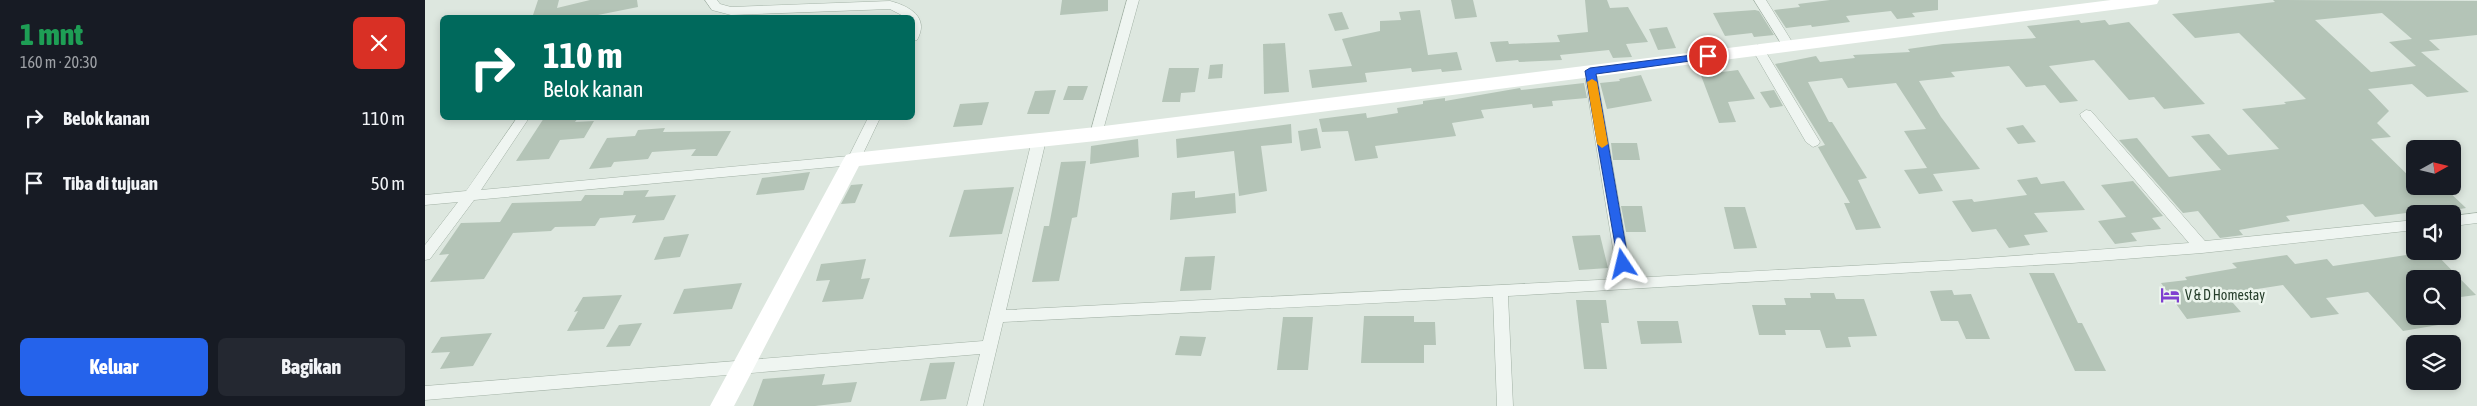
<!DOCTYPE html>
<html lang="id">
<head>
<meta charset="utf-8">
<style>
  :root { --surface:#171b24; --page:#242831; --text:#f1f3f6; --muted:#9ea1a6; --accent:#2563eb }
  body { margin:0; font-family:"Asap Condensed",sans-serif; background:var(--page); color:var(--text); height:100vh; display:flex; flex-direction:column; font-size:19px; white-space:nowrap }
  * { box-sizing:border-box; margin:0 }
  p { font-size:16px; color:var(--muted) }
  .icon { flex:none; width:28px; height:28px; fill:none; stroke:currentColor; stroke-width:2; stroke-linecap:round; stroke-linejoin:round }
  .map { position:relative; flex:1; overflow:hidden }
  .sheet { display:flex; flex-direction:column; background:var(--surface); width:425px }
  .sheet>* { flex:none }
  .guide { position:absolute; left:15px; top:15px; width:475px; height:105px; border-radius:8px; box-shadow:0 2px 8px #0003; background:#00695c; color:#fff; overflow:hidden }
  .needle { width:32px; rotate:82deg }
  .fabs { position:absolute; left:1981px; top:140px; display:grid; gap:10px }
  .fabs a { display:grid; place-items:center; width:55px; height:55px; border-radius:8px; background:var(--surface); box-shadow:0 2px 8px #0003; font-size:25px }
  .pin { position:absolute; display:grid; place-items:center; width:42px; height:42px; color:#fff; margin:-21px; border:2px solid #fff; border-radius:50%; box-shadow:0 1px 5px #0007 }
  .me { position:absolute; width:55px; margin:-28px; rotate:350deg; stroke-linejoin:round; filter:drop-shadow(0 0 4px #0008) }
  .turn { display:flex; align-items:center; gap:18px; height:105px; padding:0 20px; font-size:22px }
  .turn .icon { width:65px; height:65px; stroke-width:2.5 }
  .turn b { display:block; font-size:35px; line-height:42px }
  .round { display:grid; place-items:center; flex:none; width:52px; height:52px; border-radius:8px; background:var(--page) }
  .overview { display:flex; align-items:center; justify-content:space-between; height:85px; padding:0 20px }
  h1 { font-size:30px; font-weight:800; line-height:38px; color:#1e9e55 }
  .action { display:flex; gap:10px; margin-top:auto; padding:10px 20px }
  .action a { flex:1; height:58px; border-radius:8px; background:var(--accent); color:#fff; font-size:20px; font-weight:800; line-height:58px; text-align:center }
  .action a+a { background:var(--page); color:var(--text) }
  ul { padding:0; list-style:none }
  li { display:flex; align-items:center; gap:15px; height:65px; padding:0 20px }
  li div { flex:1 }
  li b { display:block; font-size:19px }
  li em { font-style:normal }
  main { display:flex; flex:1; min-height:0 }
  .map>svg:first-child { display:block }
</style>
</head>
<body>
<main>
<section class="sheet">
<div class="overview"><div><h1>1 mnt</h1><p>160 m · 20:30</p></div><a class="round" style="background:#d93025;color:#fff"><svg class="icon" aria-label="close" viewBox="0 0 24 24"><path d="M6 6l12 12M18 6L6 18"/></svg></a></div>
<ul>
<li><svg class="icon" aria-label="right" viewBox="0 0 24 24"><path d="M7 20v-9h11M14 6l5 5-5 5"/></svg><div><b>Belok kanan</b></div><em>110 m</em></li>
<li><svg class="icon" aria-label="arrive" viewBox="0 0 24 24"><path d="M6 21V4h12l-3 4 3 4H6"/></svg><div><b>Tiba di tujuan</b></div><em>50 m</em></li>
</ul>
<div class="action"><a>Keluar</a><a>Bagikan</a></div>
</section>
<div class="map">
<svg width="2052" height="406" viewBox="0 0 2052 406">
  <rect width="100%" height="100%" fill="#dde7df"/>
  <g fill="#b4c4b7" fill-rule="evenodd">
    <path d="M113,0h21l-2,8 33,-8h47l1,7 -55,11h-51z"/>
    <path d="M637,0h46v11l-48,4z"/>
    <path d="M1026,0h22l4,17 -22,2z"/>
    <path d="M1160,0h22l3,8 18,-1 20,35 -22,2 6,13 -19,1 -4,-8 -49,5 2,5 -43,2 -1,-2 -22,2 -6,-20 18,-1 1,3 51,-2 -3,-7 31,-3z"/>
    <path d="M1405,0h108v10l-26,3 3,4 -18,2 -6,-8 -45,5 4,6 -38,5 -1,-2 -25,3 -12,-18 26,-3 -2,-3z"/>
    <path d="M1848,0l204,1v34l-48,5 11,10 -19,2 48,40 -42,5 -15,-13 -44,5 21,22 -12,12 14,14 -20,2 44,43v4h5l5,5 20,-3 21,20 -18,3 -3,-3 -70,9 -12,-13 -77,12 4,5 -51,9 4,5 -23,3 -22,-27 -15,2 -64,-73 18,-2 32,39 52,-7 -30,-34 18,-2 19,21 51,-6 -37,-40 44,-5 -2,-2 22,-3 -67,-66 -44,5 -23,-24 103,-12zM1957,13l30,26 -23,3 27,24 -45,6 -56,-52z"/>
    <path d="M995,10l8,45 29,-3 5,18 -20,2 -1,-3 -29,3 -1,-4 -46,5 2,9 -55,6 -3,-18 43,-4 -10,-27 38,-8v-10l21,-1 -2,-8z"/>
    <path d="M1330,10l4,1 15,24 -20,2 -2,-4 -27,3 -12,-23z"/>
    <path d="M917,12l7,17 -14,2 -7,-17z"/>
    <path d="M1654,20l2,3 24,-3 4,5 20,-3 76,82 -41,5 -10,-12 -25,3 -35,-40 -45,6 29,35 -18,2 -15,-18 -19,2 -17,-21 -58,6 4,5 -36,4 22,36 39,52 -47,5 10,17 -24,3 -15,-24 23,-2 -23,-37 22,-2 -30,-46 -48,5 -6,-10 -34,4 21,40h3l35,56 -9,2 23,48 -25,2 -12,-27h6l-32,-56 7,-2 -50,-81 41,-8 4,6 35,-4 -2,-3 57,-3 -2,-3 35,-5 93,-6 -9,-12z"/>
    <path d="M1242,27l9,21 -18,2 -9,-21z"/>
    <path d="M860,43l4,49 -25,2 -1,-50z"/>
    <path d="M798,64l-1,14 -14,1 2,-14z"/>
    <path d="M1284,64l5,9 24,-3 17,29 -27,3 8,20 -17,1 -22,-58z"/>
    <path d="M744,68h30l-4,24 -14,1 -1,9h-18z"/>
    <path d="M1216,75l11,26 -45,8 -7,-26 20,-2 -1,-2z"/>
    <path d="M1159,83l3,15 -35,3 1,5 -20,2 -1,-4 -51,6 3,8 -32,5 4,13 -81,10 3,12 -23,3 -7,-30 -26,1 -3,-13 47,-6 1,5 31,-5 -1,-5 26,-4v-3l22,-3v3l75,-13 1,2z"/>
    <path d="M643,86h20l-5,14h-20z"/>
    <path d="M631,90l-7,24h-22l8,-23z"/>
    <path d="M1349,90l9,16 -13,2 -10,-16z"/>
    <path d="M564,102l-7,23 -29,2 7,-23z"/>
    <path d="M119,118h34l-3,4 19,-1 -10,17 -24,2 -11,19 -33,2z"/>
    <path d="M866,124l1,19 -31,3 6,45 -28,5 -5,-45 -57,7 -1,-19z"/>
    <path d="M1598,125l13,17 -18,2 -12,-16z"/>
    <path d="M240,128l-2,4 68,-1 -14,25h-26l5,-7 -44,3 -4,7 -34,3 -3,5 -22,2 18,-31 28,-2 3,-6z"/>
    <path d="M892,128l4,20 -20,3 -3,-20z"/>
    <path d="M713,139l1,18 -49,7 1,-18z"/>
    <path d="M1186,143h26l3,17h-27z"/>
    <path d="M661,161l-9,56 -5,1 -13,63 -27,1 12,-56h5l12,-64z"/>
    <path d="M385,172l-6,18 -48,5 6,-17z"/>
    <path d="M1612,177l4,7 23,-3 21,29 -51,3 14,19 -24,3 6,10 -21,3 -13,-19 -24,3 -20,-31 20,-2 2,3 53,-7 -10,-15z"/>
    <path d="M1708,181l30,35 -11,2 9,11 -30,4 6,8 -22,3 -17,-23 28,-4 -25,-32z"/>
    <path d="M438,184l-8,19 -14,1 10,-19z"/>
    <path d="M589,187l-12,47 -53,3 15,-47z"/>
    <path d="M224,190l-4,7 31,-2 -12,25 -32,3 4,-8 -36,3 -5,8 -40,1 -4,4 -38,2 -29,46 -54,3 19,-28 -10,1 22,-32 39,-1 12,-19 69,-2 4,-6h38l1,-4z"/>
    <path d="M770,191v7l40,-5 1,20 -66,7 2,-27z"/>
    <path d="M1196,206h21l4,26h-20z"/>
    <path d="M1299,207h21l12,41 -23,1z"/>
    <path d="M264,234l-9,23 -26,3 10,-23z"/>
    <path d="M1175,235l8,33 -29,2 -7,-34z"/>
    <path d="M2008,251l43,44 -23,3v-19h-38v37h28l1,8 -41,7 -35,-39 -42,6 13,16 -28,4 -28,-33 -58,9 16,18 -54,7 -26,-36 26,-3 -2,-3 52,-9 -5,-5 55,-8 8,9 32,-5 6,7z"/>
    <path d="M790,256l-4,34 -31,1 5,-34z"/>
    <path d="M441,259l-5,20 9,-1 -7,21 -41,3 8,-22 -14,1 5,-17z"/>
    <path d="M1604,273h25l24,50h4l24,48h-31z"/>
    <path d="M317,283l-10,26 -59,5 11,-25z"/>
    <path d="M1527,290l2,5 17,-1 19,45h-24l-8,-18h-17l-11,-30z"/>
    <path d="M1385,293h24l2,6h28l13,37 -29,1 3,10 -25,1 -6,-18h-35l1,5h-27l-7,-30h34l-2,-7h27z"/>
    <path d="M197,295l-18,34 -37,2 11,-20 -4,1 9,-15z"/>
    <path d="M1151,300h30l3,23h-8l6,46h-23z"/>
    <path d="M939,316h50v6h21l1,23h-12v18h-63z"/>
    <path d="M858,317h30l-5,53h-31z"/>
    <path d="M1212,321h41l4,22 -41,1z"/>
    <path d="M217,323l-12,23 -24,1 13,-22z"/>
    <path d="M67,333l-19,33 -33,3 10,-17 -19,1 10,-16z"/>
    <path d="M755,336l26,1 -5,19 -26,-1z"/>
    <path d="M530,362l-9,37 -26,2 10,-38z"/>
    <path d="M400,374l-3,11 35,-3 -6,20 -36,4h-62l10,-27z"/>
  </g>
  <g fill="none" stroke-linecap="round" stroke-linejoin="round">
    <g stroke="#a2b1a5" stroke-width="1">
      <g id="street">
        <path d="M280,0h12l3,4 11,3 159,-6c19,5 40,16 27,39l-4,1v-23h-6l-17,-9 -159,6 -19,-5z"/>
        <path d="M702,0h12l-37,134 -6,4 -6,-4z"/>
        <path d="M1329,0h12l28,45 -2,3h-8z"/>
        <path d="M1333,45l6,4 56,93 -2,3 -5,2 -7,-5 -54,-93z"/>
        <path d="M1165,67l6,4 36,207 326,-18 231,-17 -108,-126 -1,-3 6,-4 5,1 114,130 210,-21v10l-213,23 -130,10 -564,33 5,110h-16l-4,-109 -490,25 -20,84h-16l13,-52 -555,46v-14l558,-45 49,-201 7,-5 7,5 -40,170 612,-31 -34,-208z"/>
        <path d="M92,118h12l-48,72 368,-34 19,-38h12l-20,42 -7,5 -379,35 -44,59 -5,1v-15l33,-43 -33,3v-10l41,-4z"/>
        <path d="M2052,213v10l-24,3v-10z"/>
      </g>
    </g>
    <use href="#street" fill="#eff5f1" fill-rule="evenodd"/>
    <path fill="#fff" fill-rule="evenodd" d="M1686,0h48l-2,4 -6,1 -1055,136 -237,25 -125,240h-24l133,-246 3,-5 7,-2 243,-26z"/>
  </g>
  <path fill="#2563eb" stroke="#184099" d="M1283,53l5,3 -1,2 -116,16 33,190 -6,5 -4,-1 -34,-197 5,-3z"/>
  <path fill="#f59e0b" d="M1167,79l5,3 11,62 -6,4 -5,-4 -10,-62z"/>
  <defs>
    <g id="hotel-bare" transform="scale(1.5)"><path d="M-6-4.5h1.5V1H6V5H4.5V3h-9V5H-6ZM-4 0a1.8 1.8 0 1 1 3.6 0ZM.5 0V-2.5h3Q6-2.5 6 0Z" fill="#7f3ed0" stroke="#ecf5ed" stroke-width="2.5" paint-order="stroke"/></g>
  </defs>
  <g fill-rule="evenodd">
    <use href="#hotel-bare" x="1745" y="295"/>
  </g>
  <g text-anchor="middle" stroke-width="5" stroke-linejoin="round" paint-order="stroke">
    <g font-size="14" fill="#263e2b" stroke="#ecf5ed" text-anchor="start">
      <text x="1760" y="300">V &amp; D Homestay</text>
    </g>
  </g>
</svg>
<div class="fabs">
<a><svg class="needle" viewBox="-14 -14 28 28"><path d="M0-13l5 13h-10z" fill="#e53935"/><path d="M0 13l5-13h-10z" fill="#9ea1a6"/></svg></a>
<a><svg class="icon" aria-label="sound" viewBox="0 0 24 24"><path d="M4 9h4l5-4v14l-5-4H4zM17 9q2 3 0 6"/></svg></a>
<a><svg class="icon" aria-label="search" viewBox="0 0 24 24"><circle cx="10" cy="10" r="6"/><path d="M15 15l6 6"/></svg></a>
<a><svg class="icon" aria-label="layers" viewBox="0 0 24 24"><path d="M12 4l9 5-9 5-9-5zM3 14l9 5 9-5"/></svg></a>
</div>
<div class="pin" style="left:1283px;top:56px;background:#d93025"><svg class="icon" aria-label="arrive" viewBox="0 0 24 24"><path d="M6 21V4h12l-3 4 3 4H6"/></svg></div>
<svg class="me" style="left:1198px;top:264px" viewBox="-20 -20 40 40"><path d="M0-17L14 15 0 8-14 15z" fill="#2563eb" stroke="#fff" stroke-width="4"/></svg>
<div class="guide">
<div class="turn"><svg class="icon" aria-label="right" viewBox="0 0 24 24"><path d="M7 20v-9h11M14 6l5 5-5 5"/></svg><div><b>110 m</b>Belok kanan</div></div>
</div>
</div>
</main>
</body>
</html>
